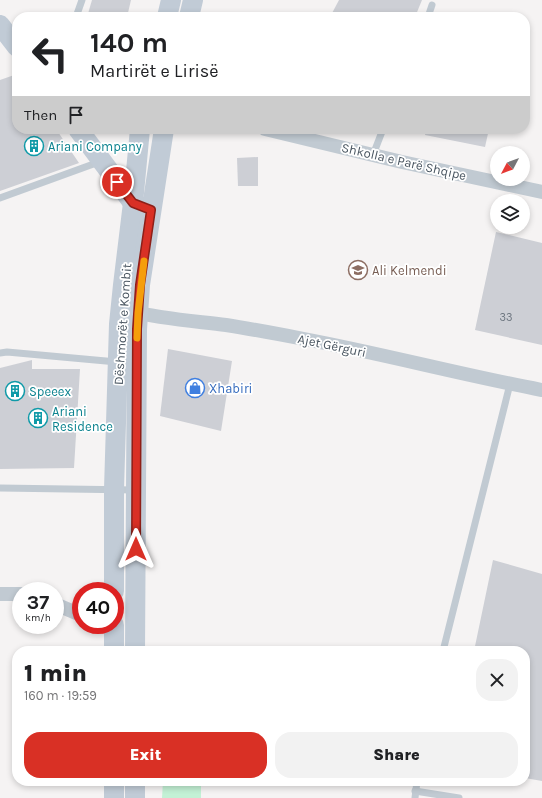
<!DOCTYPE html>
<html lang="en">
<head>
<meta charset="utf-8">
<style>
  :root { --surface:#fff; --page:#f2f2f2; --text:#202124; --muted:#757577; --accent:#d93025 }
  body { margin:0; font-family:Karla,sans-serif; background:var(--page); color:var(--text); height:100vh; display:flex; flex-direction:column; font-size:15px; white-space:nowrap }
  * { box-sizing:border-box; margin:0 }
  p { font-size:13px; color:var(--muted) }
  .icon { flex:none; width:22px; height:22px; fill:none; stroke:currentColor; stroke-width:2; stroke-linecap:round; stroke-linejoin:round }
  .map { position:relative; flex:1; overflow:hidden }
  .side { position:absolute; left:12px; top:646px; width:518px; height:140px; display:flex; flex-direction:column; background:var(--surface); border-radius:16px; box-shadow:0 2px 6px #0003 }
  .side>* { flex:none }
  .guide { position:absolute; left:12px; top:12px; width:518px; height:122px; border-radius:16px; box-shadow:0 2px 6px #0003; background:#fff; color:var(--text); overflow:hidden }
  .needle { width:26px; rotate:229deg }
  .fabs { position:absolute; left:490px; top:146px; display:grid; gap:8px }
  .fabs a { display:grid; place-items:center; width:40px; height:40px; border-radius:50%; background:var(--surface); box-shadow:0 2px 6px #0003; font-size:20px }
  .speed { position:absolute; left:12px; top:582px; display:flex; gap:8px; font-size:20px; font-weight:700; text-align:center }
  .speed>* { display:grid; place-content:center; width:52px; height:52px; border-radius:50%; background:var(--surface); box-shadow:0 2px 6px #0003; line-height:1 }
  .speed small { font-size:10px; font-weight:400 }
  .speed .limit { border:6px solid #d22; background:#fff; color:#111 }
  .pin { position:absolute; display:grid; place-items:center; width:34px; height:34px; color:#fff; margin:-17px; border:2px solid #fff; border-radius:50%; box-shadow:0 1px 4px #0007 }
  .me { position:absolute; width:44px; margin:-22px; rotate:0deg; stroke-linejoin:round; filter:drop-shadow(0 0 3px #0008) }
  .turn { display:flex; align-items:center; gap:14px; height:84px; padding:0 12px; font-size:18px }
  .turn .icon { width:52px; height:52px; stroke-width:2.5 }
  .turn b { display:block; font-size:28px; line-height:34px }
  .then { display:flex; align-items:center; height:38px; padding:0 12px; background:#0003; gap:8px; font-size:15px }
  .round { display:grid; place-items:center; flex:none; width:42px; height:42px; border-radius:16px; background:var(--page) }
  .head { display:flex; align-items:center; justify-content:space-between; height:68px; padding:0 12px }
  h1 { font-size:24px; font-weight:800; line-height:30px }
  .primary-button { display:flex; gap:8px; margin-top:auto; padding:8px 12px }
  .primary-button a { flex:1; height:46px; border-radius:16px; background:var(--accent); color:#fff; font-size:16px; font-weight:800; line-height:46px; text-align:center }
  .primary-button a+a { background:var(--page); color:var(--text) }
  .map>svg:first-child { display:block }
</style>
</head>
<body>
<div class="map">
<svg width="542" height="798" viewBox="0 0 542 798">
  <rect width="100%" height="100%" fill="#f5f3f3"/>
  <path fill="#c3f1d5" d="M163,781h38v17h-39z"/>
  <g fill="#cdcfd5">
    <path d="M92,0h39l-4,17h-40z"/>
    <path d="M339,0h83l-7,17h-85z"/>
    <path d="M17,74v55h39l23,34 -79,28v-111z"/>
    <path d="M426,129h63l-4,18 -60,-12z"/>
    <path d="M258,157v29h-20l-1,-28z"/>
    <path d="M496,232l46,11v102l-67,-15z"/>
    <path d="M168,349l64,12 -11,70 -61,-15z"/>
    <path d="M32,360v9h48l-6,99 -74,1v-101z"/>
    <path d="M493,560l49,14v207l-17,-3v-127h-51z"/>
  </g>
  <g fill="none" stroke-linecap="round" stroke-linejoin="round">
    <g stroke="#c1cad2" stroke-width="7">
      <path d="M76,17l6,-17"/>
      <path d="M428,17l4,-12"/>
      <path d="M373,155l10,-26"/>
      <path d="M0,198l99,-36"/>
      <path d="M0,353l7,-1 110,10"/>
      <path d="M0,488l136,2"/>
      <path d="M443,651l67,-267"/>
      <path d="M415,791l44,7"/>
      <path d="M415,798l2,-17"/>
    </g>
    <g stroke="#c1cad2" stroke-width="14">
      <path d="M265,129l137,33 140,30"/>
      <path d="M130,311c32,8 64,10 96,14 26,4 52,9 78,14 80,15 158,36 238,51"/>
      <path d="M0,594h21"/>
      <path d="M55,604l26,11"/>
    </g>
    <g stroke="#c1cbd6" stroke-width="20">
      <path d="M167,17l4,-17"/>
      <path d="M189,17l4,-17"/>
      <path d="M0,25l17,22"/>
      <path d="M78,129l55,74 5,2"/>
      <path d="M114,591v-102l5,-165 4,-39 10,-82 7,-74"/>
      <path d="M114,625v26"/>
      <path d="M135,651l2,-322 3,-44 24,-156"/>
      <path d="M114,781v17"/>
      <path d="M135,781v17"/>
    </g>
  </g>
  <g fill="none" stroke-linecap="round" stroke-linejoin="round">
    <g stroke="#8d1f18" stroke-width="10">
      <path id="route" d="M117,182l16,21 18,7 -11,75 -3,44 -1,220"/>
    </g>
    <use href="#route" stroke="#d93025" stroke-width="7"/>
    <path stroke="#f59e0b" stroke-width="7" d="M137,338l1,-25 6,-52"/>
  </g>
  <defs>
    <g id="building-ring" transform="scale(1)"><circle r="9.5" fill="#fff" stroke="#0f9aa8" stroke-width="1.5"/><path d="M-4-6H4V6H1V3H-1V6H-4ZM-2.5-4.3h1.7v1.8h-1.7ZM.8-4.3h1.7v1.8H.8ZM-2.5-1h1.7V.8h-1.7ZM.8-1h1.7V.8H.8Z" fill="#0f9aa8"/></g>
    <g id="school-ring" transform="scale(1)"><circle r="9.5" fill="#fff" stroke="#8d6e63" stroke-width="1.5"/><path d="M0-5L7-2L0 1L-7-2ZM-4 1L0 2.5L4 1V4Q0 6-4 4Z" fill="#8d6e63"/></g>
    <g id="shop-ring" transform="scale(1)"><circle r="9.5" fill="#fff" stroke="#3f7fe0" stroke-width="1.5"/><path d="M-5-2.5h2.3a2.7 3.5 0 0 1 5.4 0H5L5.5 6h-11ZM-1.5-2.5h3a1.5 2.3 0 0 0-3 0Z" fill="#3f7fe0"/></g>
  </defs>
  <g fill-rule="evenodd">
    <use href="#building-ring" x="34" y="146"/>
    <use href="#school-ring" x="358" y="270"/>
    <use href="#shop-ring" x="195" y="388"/>
    <use href="#building-ring" x="15" y="391"/>
    <use href="#building-ring" x="38" y="418"/>
  </g>
  <g text-anchor="middle" stroke-width="3.5" stroke-linejoin="round" paint-order="stroke">
    <g font-size="11" fill="#6b747e">
      <text x="506" y="321">33</text>
    </g>
    <g font-size="13" fill="#0d838f" stroke="#fff" text-anchor="start">
      <text x="48" y="151">Ariani Company</text>
      <text x="29" y="396">Speeex</text>
      <text x="52" y="416">Ariani<tspan x="52" dy="15">Residence</tspan></text>
    </g>
    <g font-size="13" fill="#4a5661" stroke="#fff">
      <text transform="translate(404 161) rotate(13)" y="5">Shkolla e Parë Shqipe</text>
      <text transform="translate(122 324) rotate(-86)" y="5">Dëshmorët e Kombit</text>
      <text transform="translate(332 345) rotate(12)" y="5">Ajet Gërguri</text>
    </g>
    <g font-size="13" fill="#785e54" stroke="#fff" text-anchor="start">
      <text x="372" y="275">Ali Kelmendi</text>
    </g>
    <g font-size="13" fill="#366cbe" stroke="#fff" text-anchor="start">
      <text x="209" y="393">Xhabiri</text>
    </g>
  </g>
</svg>
<div class="fabs">
<a><svg class="needle" viewBox="-14 -14 28 28"><path d="M0-13l5 13h-10z" fill="#e53935"/><path d="M0 13l5-13h-10z" fill="#757577"/></svg></a>
<a><svg class="icon" aria-label="layers" viewBox="0 0 24 24"><path d="M12 4l9 5-9 5-9-5zM3 14l9 5 9-5"/></svg></a>
</div>
<div class="speed"><div>37<small>km/h</small></div><div class="limit">40</div></div>
<div class="pin" style="left:117px;top:182px;background:#d93025"><svg class="icon" aria-label="arrive" viewBox="0 0 24 24"><path d="M6 21V4h12l-3 4 3 4H6"/></svg></div>
<svg class="me" style="left:136px;top:549px" viewBox="-20 -20 40 40"><path d="M0-17L14 15 0 8-14 15z" fill="#d93025" stroke="#fff" stroke-width="4"/></svg>
<div class="guide">
<div class="turn"><svg class="icon" aria-label="left" viewBox="0 0 24 24"><path d="M17 20v-9H6M10 6l-5 5 5 5"/></svg><div><b>140 m</b>Martirët e Lirisë</div></div>
<div class="then">Then<svg class="icon" aria-label="arrive" viewBox="0 0 24 24"><path d="M6 21V4h12l-3 4 3 4H6"/></svg></div>
</div>
<section class="side">
<div class="head"><div><h1>1 min</h1><p>160 m · 19:59</p></div><a class="round"><svg class="icon" aria-label="close" viewBox="0 0 24 24"><path d="M6 6l12 12M18 6L6 18"/></svg></a></div>
<div class="primary-button"><a>Exit</a><a>Share</a></div>
</section>
</div>
</body>
</html>
